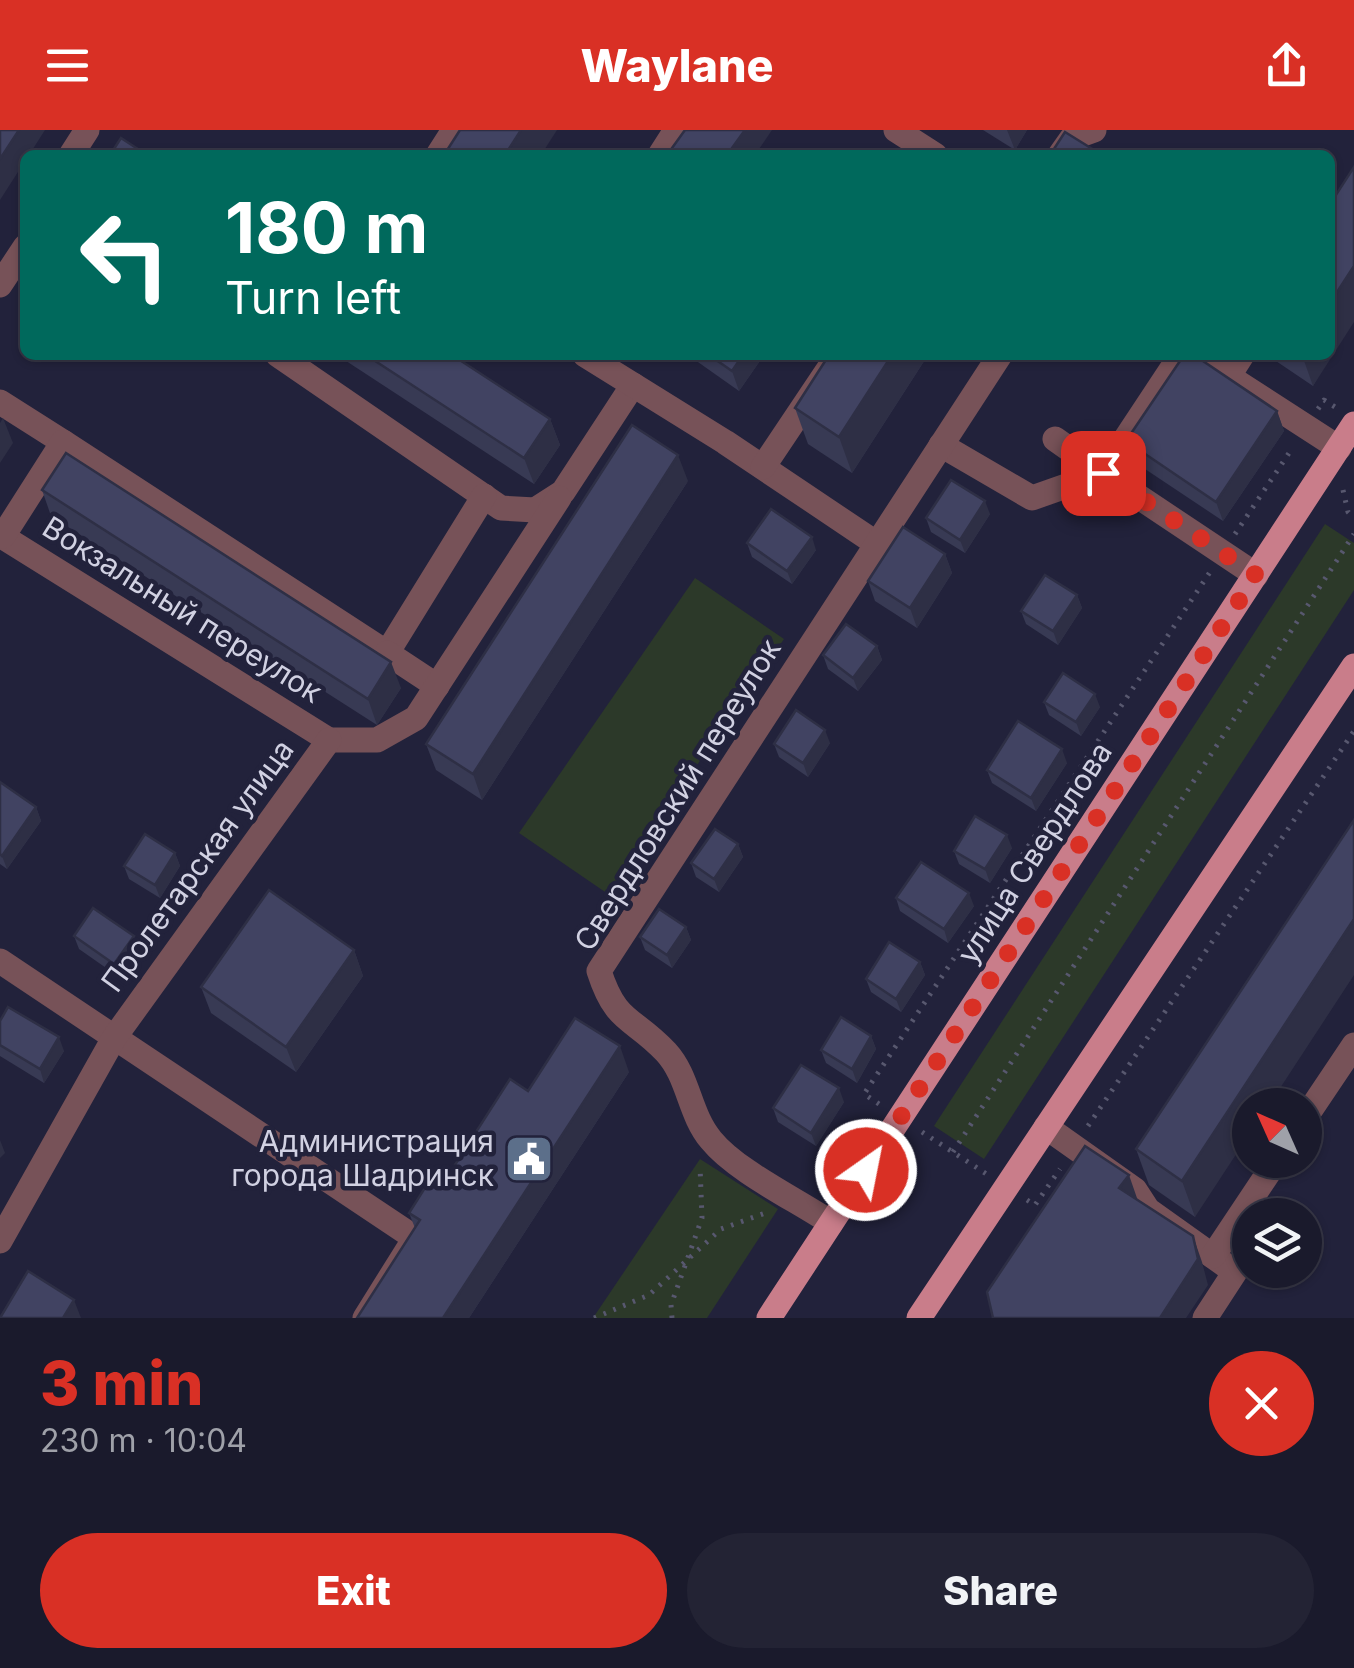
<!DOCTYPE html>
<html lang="en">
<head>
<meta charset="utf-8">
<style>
  :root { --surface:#1a1a2c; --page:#232334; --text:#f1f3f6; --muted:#9fa1a9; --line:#383848; --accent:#d93025 }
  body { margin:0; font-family:Inter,sans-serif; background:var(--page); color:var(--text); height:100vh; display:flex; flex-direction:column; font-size:38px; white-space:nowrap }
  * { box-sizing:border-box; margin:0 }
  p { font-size:32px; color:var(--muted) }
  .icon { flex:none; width:55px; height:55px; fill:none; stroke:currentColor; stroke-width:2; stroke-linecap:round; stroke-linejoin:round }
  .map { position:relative; height:1188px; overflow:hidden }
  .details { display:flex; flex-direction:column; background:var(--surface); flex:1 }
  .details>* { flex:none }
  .guide { position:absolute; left:20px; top:20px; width:1315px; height:210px; border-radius:15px; box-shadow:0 2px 8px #0004,0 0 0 2px var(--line); background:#00695c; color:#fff; overflow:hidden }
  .needle { width:65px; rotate:315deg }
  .controls { position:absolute; left:1232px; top:958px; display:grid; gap:20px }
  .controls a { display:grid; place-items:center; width:90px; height:90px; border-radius:50%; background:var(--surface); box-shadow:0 2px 8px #0004,0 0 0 2px var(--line); font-size:50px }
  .pin { position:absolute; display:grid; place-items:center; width:85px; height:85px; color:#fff; margin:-42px; border-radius:20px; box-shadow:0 5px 15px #0006 }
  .me { position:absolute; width:110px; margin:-55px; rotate:33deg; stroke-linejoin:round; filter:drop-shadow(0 0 8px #0008) }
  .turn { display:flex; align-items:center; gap:35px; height:210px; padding:0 40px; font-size:45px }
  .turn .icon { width:130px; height:130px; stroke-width:2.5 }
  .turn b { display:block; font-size:70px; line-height:85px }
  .round { display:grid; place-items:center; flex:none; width:105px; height:105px; border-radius:52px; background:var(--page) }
  .overview { display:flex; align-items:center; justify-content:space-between; height:170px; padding:0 40px }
  h1 { font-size:60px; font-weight:800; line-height:75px; color:var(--accent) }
  .primary-button { display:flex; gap:20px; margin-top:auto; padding:20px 40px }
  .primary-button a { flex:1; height:115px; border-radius:60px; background:var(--accent); color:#fff; font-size:40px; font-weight:800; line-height:115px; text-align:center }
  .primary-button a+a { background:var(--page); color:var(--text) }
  header { display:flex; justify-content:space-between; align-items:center; height:130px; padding:0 40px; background:var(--accent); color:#fff; font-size:45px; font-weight:800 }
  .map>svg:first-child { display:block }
</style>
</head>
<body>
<header><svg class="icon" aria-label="menu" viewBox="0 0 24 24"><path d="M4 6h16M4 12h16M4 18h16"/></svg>Waylane<svg class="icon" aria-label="share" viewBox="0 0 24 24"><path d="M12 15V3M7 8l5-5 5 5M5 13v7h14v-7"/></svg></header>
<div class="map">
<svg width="1354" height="1188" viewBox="0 0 1354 1188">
  <rect width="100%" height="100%" fill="#22223b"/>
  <g fill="#2c3929">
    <path d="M1325,394l29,19v47l-370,569 -50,-33z"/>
    <path d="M695,448l89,61 -176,255 -89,-61z"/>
    <path d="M700,1029l78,50 -71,109h-114z"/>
  </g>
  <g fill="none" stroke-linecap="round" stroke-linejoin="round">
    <g stroke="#58586f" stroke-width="5" stroke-dasharray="2.5 8" stroke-linecap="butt">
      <path d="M1318,279l6,-9 11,7"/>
      <path d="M1343,360l5,22 6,6"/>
      <path d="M1235,404l58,-87"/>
      <path d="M879,974l-15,-10 346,-522"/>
      <path d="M1088,996l266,-395"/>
      <path d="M922,1002l66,43"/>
      <path d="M953,1022l401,-618"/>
      <path d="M1027,1070l8,5 25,-36"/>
      <path d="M594,1188l55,-23 72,-66 47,-17"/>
      <path d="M672,1188l-1,-13 31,-87 -2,-52"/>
    </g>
    <g stroke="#775258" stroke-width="25">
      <path d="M896,0l39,25"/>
      <path d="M71,25l16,-25"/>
      <path d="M438,25l16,-25"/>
      <path d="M660,25l16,-25"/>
      <path d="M1060,25l12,-17 22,-8"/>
      <path d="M0,155l25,-38"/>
      <path d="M278,225l223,153 34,2 28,-18 70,-107"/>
      <path d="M585,225l140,87 152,102"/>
      <path d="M1181,225l-78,118 153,102"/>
      <path d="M1195,225l144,93"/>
      <path d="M1228,247l14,-22"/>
      <path d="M0,272l63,40"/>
      <path d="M1055,309l48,34"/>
      <path d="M941,315l91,53 71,-25"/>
      <path d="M763,337l75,-112"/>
      <path d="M0,405l329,205"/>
      <path d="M3,406l60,-94 324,211 97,-157"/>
      <path d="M387,523l50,33"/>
      <path d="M329,610h48l39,-22 143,-220"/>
      <path d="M0,831l415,277 -50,80"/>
      <path d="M1305,988l49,-73"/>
      <path d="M1046,997l89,63 13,20 87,62 -30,46"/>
      <path d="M831,1093c-34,-23 -95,-52 -120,-83 -22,-26 -22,-63 -45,-88 -34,-36 -50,-28 -67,-81l401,-616"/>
      <path d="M0,1111l114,-203 215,-298"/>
      <path d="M1213,1126l64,-96"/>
    </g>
    <g stroke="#c97d8a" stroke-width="25">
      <path d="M769,1188l585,-894"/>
      <path d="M919,1188l435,-652"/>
    </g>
  </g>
  <g fill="#383a54">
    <path d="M983,0h44l-12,20z"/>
    <path d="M337,225h115l98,64 10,26 -26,39z"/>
    <path d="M688,225h76l-25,36z"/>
    <path d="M829,225h99l-76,118 -44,-29 -13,-36z"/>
    <path d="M1267,225h63l-17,31z"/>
    <path d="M1277,281l7,20 -61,90 -90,-60 -7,-20z"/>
    <path d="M688,351l-206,319 -46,-30 -10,-26z"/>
    <path d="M42,360l359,198 -24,37 -326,-209z"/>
    <path d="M990,384l-25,39 -34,-21 -5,-14z"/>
    <path d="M747,413l69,7 -24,34 -40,-27z"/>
    <path d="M945,424l7,19 -35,55 -42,-27 -7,-20z"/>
    <path d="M1077,465l5,13 -24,37 -32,-21 -5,-13z"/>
    <path d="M877,516l5,14 -24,31 -30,-22 -5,-14z"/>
    <path d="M1044,572l56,5 -19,29 -32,-21z"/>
    <path d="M830,613l-22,34 -29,-20 -5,-13z"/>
    <path d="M1067,633l-31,48 -44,-28 -5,-13z"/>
    <path d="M0,652l36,25 5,14 -34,48 -7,-5z"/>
    <path d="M1354,690l-159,397 -46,-32 -13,-36z"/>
    <path d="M738,714l5,13 -24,35 -23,-15 -5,-14z"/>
    <path d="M1012,718l-22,35 -31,-19 -5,-13z"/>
    <path d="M175,723l5,13 -20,32 -31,-19 -5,-13z"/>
    <path d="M896,768l78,8 -26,37 -48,-32z"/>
    <path d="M686,797l5,13 -19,28 -27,-18 -5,-13z"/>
    <path d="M74,806h60l5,13 -20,28 -40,-28z"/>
    <path d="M354,820l9,26 -67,96 -85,-59 -10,-26z"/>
    <path d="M920,832l5,13 -24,37 -30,-20 -5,-13z"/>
    <path d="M0,891l64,30 -20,32 -44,-27z"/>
    <path d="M871,906l5,13 -19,34 -31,-20 -5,-13z"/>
    <path d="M629,942l-160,246h-112l58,-90 -6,-15 35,-31 84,-91z"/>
    <path d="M844,972l-28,44 -38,-24 -5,-14z"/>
  </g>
  <g fill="#2e2f45">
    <path d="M19,0h26l-16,25h-4v6l-25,39v-41z"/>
    <path d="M521,0h36l-16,25h-36z"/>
    <path d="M745,0h27l-17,25h-28z"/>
    <path d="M1007,0h20l-12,20z"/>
    <path d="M1354,136v56l-41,64 -11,-31h28v-52z"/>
    <path d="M743,225h21l-25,36 -7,-20z"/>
    <path d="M892,225h36l-76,118 -13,-36z"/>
    <path d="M1277,281l7,20 -61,90 -7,-19z"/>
    <path d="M3,288l10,25 -13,20v-40z"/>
    <path d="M550,289l10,26 -26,39 -10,-26z"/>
    <path d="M678,325l10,26 -206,319 -9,-26z"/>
    <path d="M985,371l5,13 -25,39 -5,-13z"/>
    <path d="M812,407l4,13 -24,34 -5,-13z"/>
    <path d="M945,424l7,19 -35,55 -7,-20z"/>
    <path d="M1077,465l5,13 -24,37 -5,-14z"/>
    <path d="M877,516l5,14 -24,31 -5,-13z"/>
    <path d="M391,532l10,26 -24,37 -9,-26z"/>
    <path d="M1095,564l5,13 -19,29 -5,-14z"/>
    <path d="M825,600l5,13 -22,34 -5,-14z"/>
    <path d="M1062,619l5,14 -31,48 -5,-13z"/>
    <path d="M36,677l5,14 -34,48 -5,-13z"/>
    <path d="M1007,705l5,13 -22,35 -5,-14z"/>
    <path d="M738,714l5,13 -24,35 -5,-13z"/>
    <path d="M175,723l5,13 -20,32 -5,-13z"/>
    <path d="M969,763l5,13 -26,37 -4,-14z"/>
    <path d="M1354,789v56l-85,130h-19v28l-55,84 -13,-36z"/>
    <path d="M686,797l5,13 -19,28 -5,-13z"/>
    <path d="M134,806l5,13 -20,28 -5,-13z"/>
    <path d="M354,820l9,26 -67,96 -10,-25z"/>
    <path d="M920,832l5,13 -24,37 -5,-13z"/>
    <path d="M871,906l5,13 -19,34 -5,-14z"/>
    <path d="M59,907l5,14 -20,32 -4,-14z"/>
    <path d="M620,916l9,26 -160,246h-26z"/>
    <path d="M839,958l5,14 -28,44 -5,-13z"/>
    <path d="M0,1010l5,13 -5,5z"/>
    <path d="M1129,1045l9,26 -19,-13z"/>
    <path d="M1193,1106l9,26 6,23 -22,33h-26z"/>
    <path d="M74,1170l7,18h-18z"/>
  </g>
  <g fill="#414362" stroke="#2e2f45" stroke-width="2.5">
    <path d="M0,0h19l-19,29z"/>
    <path d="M460,0h61l-16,25h-61z"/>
    <path d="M685,0h60l-18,25h-60z"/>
    <path d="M1065,2l37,23h-52z"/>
    <path d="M121,8l26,17h-37z"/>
    <path d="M1354,37v99l-24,37v-99z"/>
    <path d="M366,225h86l98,64 -26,39z"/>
    <path d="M709,225h34l-11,16z"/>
    <path d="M829,225h63l-53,82 -44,-29z"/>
    <path d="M1184,225h10l83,56 -61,91 -90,-61z"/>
    <path d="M632,295l46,30 -205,319 -47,-30z"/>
    <path d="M66,323l325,209 -23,37 -326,-209z"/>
    <path d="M951,350l34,21 -25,39 -34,-22z"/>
    <path d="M771,379l41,28 -25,34 -40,-28z"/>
    <path d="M903,397l42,27 -35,54 -42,-27z"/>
    <path d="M1045,445l32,20 -24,36 -32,-20z"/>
    <path d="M846,494l31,22 -24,32 -30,-23z"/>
    <path d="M1063,543l32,21 -19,28 -32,-20z"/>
    <path d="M796,580l29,20 -22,33 -29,-19z"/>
    <path d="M1018,591l44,28 -31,49 -44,-28z"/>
    <path d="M0,652l36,25 -34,49 -2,-2z"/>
    <path d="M975,686l32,19 -22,34 -31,-18z"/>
    <path d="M1354,690v99l-172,262 -46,-32z"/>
    <path d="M715,699l23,15 -24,35 -23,-16z"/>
    <path d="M145,704l30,19 -20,32 -31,-19z"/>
    <path d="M921,732l48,31 -25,36 -48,-31z"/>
    <path d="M269,760l85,60 -68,97 -85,-60z"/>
    <path d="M93,778l41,28 -20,28 -40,-28z"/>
    <path d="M659,779l27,18 -19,28 -27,-18z"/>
    <path d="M889,812l31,20 -24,37 -30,-20z"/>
    <path d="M8,877l51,30 -19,32 -40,-24v-24z"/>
    <path d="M841,887l30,19 -19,33 -31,-19z"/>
    <path d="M575,888l45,28 -177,272h-86l63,-98 -11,-7 24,-38 11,7 66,-103 18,12z"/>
    <path d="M801,935l38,23 -28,45 -38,-25z"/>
    <path d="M1085,1016l44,29 -10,13 74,48 5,23 -38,59h-167l-6,-26z"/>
    <path d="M28,1141l46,29 -11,18h-63z"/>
  </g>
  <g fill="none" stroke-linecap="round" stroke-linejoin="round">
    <path stroke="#d93025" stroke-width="18" stroke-dasharray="0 32.4" d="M866,1040l390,-595 -153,-102"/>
  </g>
  <defs>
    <g id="civic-square" transform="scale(2.5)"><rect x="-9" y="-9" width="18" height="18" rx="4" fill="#5c6f8a" stroke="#22223b"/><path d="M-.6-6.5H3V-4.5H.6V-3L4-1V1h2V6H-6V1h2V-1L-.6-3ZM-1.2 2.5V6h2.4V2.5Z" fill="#fff"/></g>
  </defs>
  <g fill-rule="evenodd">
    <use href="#civic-square" x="529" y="1029"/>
  </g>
  <g text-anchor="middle" stroke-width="9" stroke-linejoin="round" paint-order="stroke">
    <g font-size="30" fill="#d1d1e2" stroke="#22223b">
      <text transform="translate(182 480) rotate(32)" y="10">Вокзальный переулок</text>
      <text transform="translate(678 665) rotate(-58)" y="10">Свердловский переулок</text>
      <text transform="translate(1035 723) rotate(-57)" y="10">улица Свердлова</text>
      <text transform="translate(198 736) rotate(-54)" y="10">Пролетарская улица</text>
    </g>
    <g font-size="30" fill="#d1d1e2" stroke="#22223b" text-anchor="end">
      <text x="494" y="1022">Администрация<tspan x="494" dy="34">города Шадринск</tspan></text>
    </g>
  </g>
</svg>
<div class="controls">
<a><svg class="needle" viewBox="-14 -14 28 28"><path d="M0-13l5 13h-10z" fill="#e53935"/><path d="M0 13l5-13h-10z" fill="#9fa1a9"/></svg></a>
<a><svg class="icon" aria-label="layers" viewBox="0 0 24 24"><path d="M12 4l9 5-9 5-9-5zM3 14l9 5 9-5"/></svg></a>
</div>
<div class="pin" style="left:1103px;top:343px;background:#d93025"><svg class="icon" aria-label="arrive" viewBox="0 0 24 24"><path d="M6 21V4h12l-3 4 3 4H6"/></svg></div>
<svg class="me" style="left:866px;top:1040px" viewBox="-20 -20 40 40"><circle r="17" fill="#d93025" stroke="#fff" stroke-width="3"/><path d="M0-11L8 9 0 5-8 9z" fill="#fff"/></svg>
<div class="guide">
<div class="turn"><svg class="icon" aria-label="left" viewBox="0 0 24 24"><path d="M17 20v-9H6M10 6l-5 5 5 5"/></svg><div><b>180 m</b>Turn left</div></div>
</div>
</div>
<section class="details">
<div class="overview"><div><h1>3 min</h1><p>230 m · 10:04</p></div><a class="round" style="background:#d93025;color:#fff"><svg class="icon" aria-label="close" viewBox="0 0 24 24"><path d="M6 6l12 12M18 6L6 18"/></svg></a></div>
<div class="primary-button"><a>Exit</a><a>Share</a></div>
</section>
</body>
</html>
